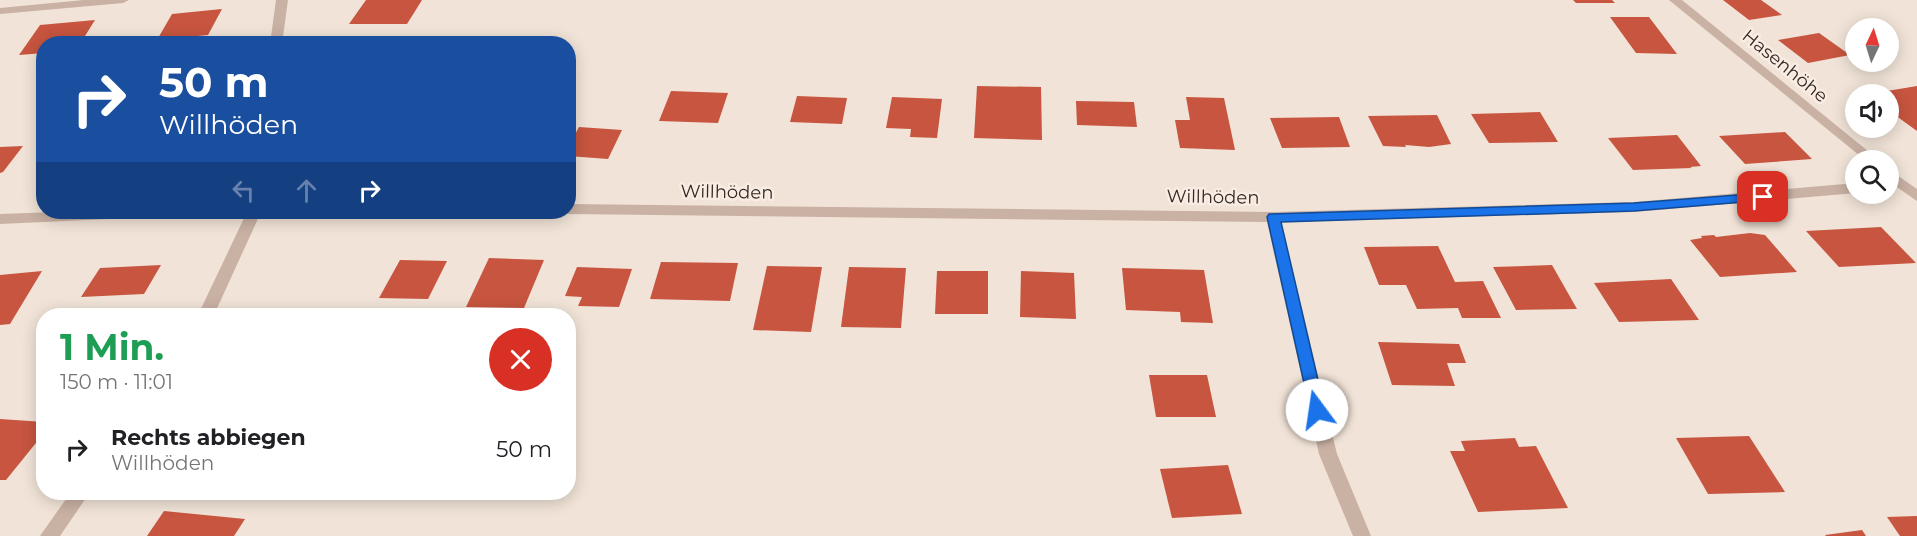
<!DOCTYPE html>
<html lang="de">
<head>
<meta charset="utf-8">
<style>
  :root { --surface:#fff; --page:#f2f2f2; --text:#202124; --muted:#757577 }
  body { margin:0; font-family:Montserrat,sans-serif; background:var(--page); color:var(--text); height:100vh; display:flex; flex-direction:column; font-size:22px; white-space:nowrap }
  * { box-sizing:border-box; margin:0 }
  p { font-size:20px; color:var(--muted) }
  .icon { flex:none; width:33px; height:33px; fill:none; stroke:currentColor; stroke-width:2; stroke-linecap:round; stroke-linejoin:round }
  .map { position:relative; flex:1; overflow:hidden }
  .sheet { position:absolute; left:36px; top:308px; width:540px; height:192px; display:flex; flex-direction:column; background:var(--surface); border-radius:24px; box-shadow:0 3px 15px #0003 }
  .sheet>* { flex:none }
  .guide { position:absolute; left:36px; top:36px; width:540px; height:183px; border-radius:24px; box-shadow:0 3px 15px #0003; background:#1a4fa0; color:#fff; overflow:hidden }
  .needle { width:39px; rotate:4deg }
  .tools { position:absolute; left:1845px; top:18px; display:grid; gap:12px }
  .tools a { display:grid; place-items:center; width:54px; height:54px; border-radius:50%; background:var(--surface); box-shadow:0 3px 15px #0003; font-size:30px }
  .pin { position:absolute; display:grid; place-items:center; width:51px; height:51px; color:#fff; margin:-26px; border-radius:12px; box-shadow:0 3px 9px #0006 }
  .me { position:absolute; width:66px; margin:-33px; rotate:346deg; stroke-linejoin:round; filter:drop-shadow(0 0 4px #0008) }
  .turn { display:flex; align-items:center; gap:21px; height:126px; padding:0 24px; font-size:27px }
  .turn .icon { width:78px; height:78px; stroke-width:2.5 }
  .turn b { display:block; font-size:42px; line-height:51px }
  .lanes { display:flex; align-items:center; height:57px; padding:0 24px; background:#0003; justify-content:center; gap:30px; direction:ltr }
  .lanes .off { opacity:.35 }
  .round { display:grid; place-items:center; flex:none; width:63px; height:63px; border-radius:32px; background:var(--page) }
  .head { display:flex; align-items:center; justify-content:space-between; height:102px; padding:0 24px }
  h1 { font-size:36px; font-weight:700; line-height:45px; color:#1e9e55 }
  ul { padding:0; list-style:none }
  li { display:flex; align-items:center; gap:18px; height:78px; padding:0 24px }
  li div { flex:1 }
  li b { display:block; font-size:22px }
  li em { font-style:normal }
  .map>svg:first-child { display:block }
</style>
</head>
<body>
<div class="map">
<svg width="1917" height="536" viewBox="0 0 1917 536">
  <rect width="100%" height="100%" fill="#f1e3d7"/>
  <g fill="#c7553f">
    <path d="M366,0h56l-15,24h-58z"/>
    <path d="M1573,0h39l3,3h-39z"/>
    <path d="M1723,0h38l21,15 -33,5z"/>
    <path d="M222,9l-14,26 -51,5 15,-26z"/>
    <path d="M1610,17h39l28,37 -41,-1z"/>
    <path d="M95,20l-15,24h-36v9l-25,2 21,-30z"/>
    <path d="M1819,33l31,22 -42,8 -30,-23z"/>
    <path d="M359,38h57l-3,6h-58z"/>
    <path d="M977,86l64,1 1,53 -68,-2z"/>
    <path d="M1917,86v45l-29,-21v-16l-13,-1z"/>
    <path d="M671,91l57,2 -10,30 -59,-2z"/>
    <path d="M797,96l50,2 -5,26 -52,-2z"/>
    <path d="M892,97l50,2 -5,39 -27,-1 1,-8 -25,-1z"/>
    <path d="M1186,97l38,1 11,52 -55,-2 -5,-28h15z"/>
    <path d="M1076,101l58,1 3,25 -60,-2z"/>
    <path d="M1540,112l18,30 -69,1 -18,-29z"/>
    <path d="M1437,115l14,29 -22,3 -24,-2 1,2 -23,-1 -15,-30z"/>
    <path d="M1339,117l11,30 -68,1 -12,-30z"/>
    <path d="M579,127l43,3 -14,29 -40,-3v-9z"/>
    <path d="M1785,132l27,27 -67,5 -26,-28z"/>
    <path d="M1677,135l24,31 -11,1 2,1 -59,2 -25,-32z"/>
    <path d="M23,146l-20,26 -3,1v-26z"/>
    <path d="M1881,227l35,36 -77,4 -33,-36z"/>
    <path d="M1750,233l15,2 32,37 -77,5 -30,-37 12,-2 -1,-2 13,-1 2,2z"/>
    <path d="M1438,246l17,36 28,-1 18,37h-39l-4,-10 -41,1 -11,-24h-27l-15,-38z"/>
    <path d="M489,258l55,2 -20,48 -58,-1z"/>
    <path d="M400,260l47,1 -19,38 -49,-1z"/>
    <path d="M661,262l77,1 -8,38 -80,-2z"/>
    <path d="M161,265l-17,29 -63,3 19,-29z"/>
    <path d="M1552,265l25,44 -61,1 -23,-43z"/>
    <path d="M767,266l55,1 -11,65 -58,-2z"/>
    <path d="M577,267l55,2 -13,38 -41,-1 4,-9 -17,-1z"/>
    <path d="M849,267l57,1 -5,60 -60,-1z"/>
    <path d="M1122,268l82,2 9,53 -32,-1 -1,-10 -54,-2z"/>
    <path d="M42,271l-32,53 -10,1v-50z"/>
    <path d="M937,271h51v43h-53z"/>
    <path d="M1021,271l53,2 2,46 -56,-2z"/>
    <path d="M1671,279l28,41 -80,2 -25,-39z"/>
    <path d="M1378,342l81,2 7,19h-19l8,23 -63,-1z"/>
    <path d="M1149,375h58l9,42h-60z"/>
    <path d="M0,419l44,3v11l-38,47h-6z"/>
    <path d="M1749,436l36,56 -77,2 -32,-56z"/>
    <path d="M1515,438l4,9 17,-1 32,62 -90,4 -28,-61h15l-4,-10z"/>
    <path d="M1228,465l14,49 -70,4 -12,-49z"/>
    <path d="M164,511l81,8 -11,17h-87z"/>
    <path d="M1917,516v20h-17l-13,-19z"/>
    <path d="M1862,530l4,6h-40l-1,-1z"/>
  </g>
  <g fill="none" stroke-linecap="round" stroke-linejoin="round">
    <g fill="#c9b1a4" fill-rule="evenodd">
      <path d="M84,0h45l-6,3 -123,11v-6z"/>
      <path d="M276,0h12l-6,44h-12z"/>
      <path d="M1669,0h13l197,160h-14z"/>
      <path d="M1888,169l29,20v12l-29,-20z"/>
      <path d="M1856,183v10l-222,19 -353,10 56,232 34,82h-18l-34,-82 -52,-232 -699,-8 -6,-2h6v-8l705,8 361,-10z"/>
      <path d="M55,212h105l-7,5 -153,7v-10z"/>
      <path d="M247,212h14l-47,103h-16z"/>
      <path d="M71,492h19l-30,44h-20z"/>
    </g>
  </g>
  <path fill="#1a73e8" stroke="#114b97" stroke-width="1.5" d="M1763,193l5,1 1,3 -1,3 -134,11 -353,11 44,188 -2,4 -6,2 -5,-2 -2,-4 -43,-193 2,-3 365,-11z"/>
  <g text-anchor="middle" stroke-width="5" stroke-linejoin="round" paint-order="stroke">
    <g font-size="18" fill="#342925" stroke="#f9ede3">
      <text transform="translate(1785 66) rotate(39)" y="6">Hasenhöhe</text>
      <text transform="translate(727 192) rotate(1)" y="6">Willhöden</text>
      <text transform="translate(1213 197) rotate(1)" y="6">Willhöden</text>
    </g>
  </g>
</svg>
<div class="tools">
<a><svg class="needle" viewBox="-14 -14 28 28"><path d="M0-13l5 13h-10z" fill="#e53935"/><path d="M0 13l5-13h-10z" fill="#757577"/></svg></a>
<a><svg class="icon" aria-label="sound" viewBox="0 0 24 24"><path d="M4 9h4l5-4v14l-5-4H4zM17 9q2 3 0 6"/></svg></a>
<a><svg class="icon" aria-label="search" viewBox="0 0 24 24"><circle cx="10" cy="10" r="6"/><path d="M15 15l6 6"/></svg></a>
</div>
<div class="pin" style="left:1763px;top:197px;background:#d93025"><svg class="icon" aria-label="arrive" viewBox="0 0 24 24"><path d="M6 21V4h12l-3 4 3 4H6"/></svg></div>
<svg class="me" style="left:1317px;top:410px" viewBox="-20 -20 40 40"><circle r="19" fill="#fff"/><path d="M0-13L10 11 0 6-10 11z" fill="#1a73e8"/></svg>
<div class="guide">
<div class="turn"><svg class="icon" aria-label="right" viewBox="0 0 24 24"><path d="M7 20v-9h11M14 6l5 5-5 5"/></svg><div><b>50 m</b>Willhöden</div></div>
<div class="lanes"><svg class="icon off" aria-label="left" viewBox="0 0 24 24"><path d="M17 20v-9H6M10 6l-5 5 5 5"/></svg><svg class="icon off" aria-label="ahead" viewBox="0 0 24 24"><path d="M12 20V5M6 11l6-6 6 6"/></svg><svg class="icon" aria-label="right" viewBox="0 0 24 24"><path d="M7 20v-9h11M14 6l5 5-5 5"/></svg></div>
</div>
<section class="sheet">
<div class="head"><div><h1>1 Min.</h1><p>150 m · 11:01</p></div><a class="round" style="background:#d93025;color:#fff"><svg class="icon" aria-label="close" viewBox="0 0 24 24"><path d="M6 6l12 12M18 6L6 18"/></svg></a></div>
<ul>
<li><svg class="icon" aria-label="right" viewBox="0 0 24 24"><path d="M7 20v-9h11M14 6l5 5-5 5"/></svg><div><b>Rechts abbiegen</b><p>Willhöden</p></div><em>50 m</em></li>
</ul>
</section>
</div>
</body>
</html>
